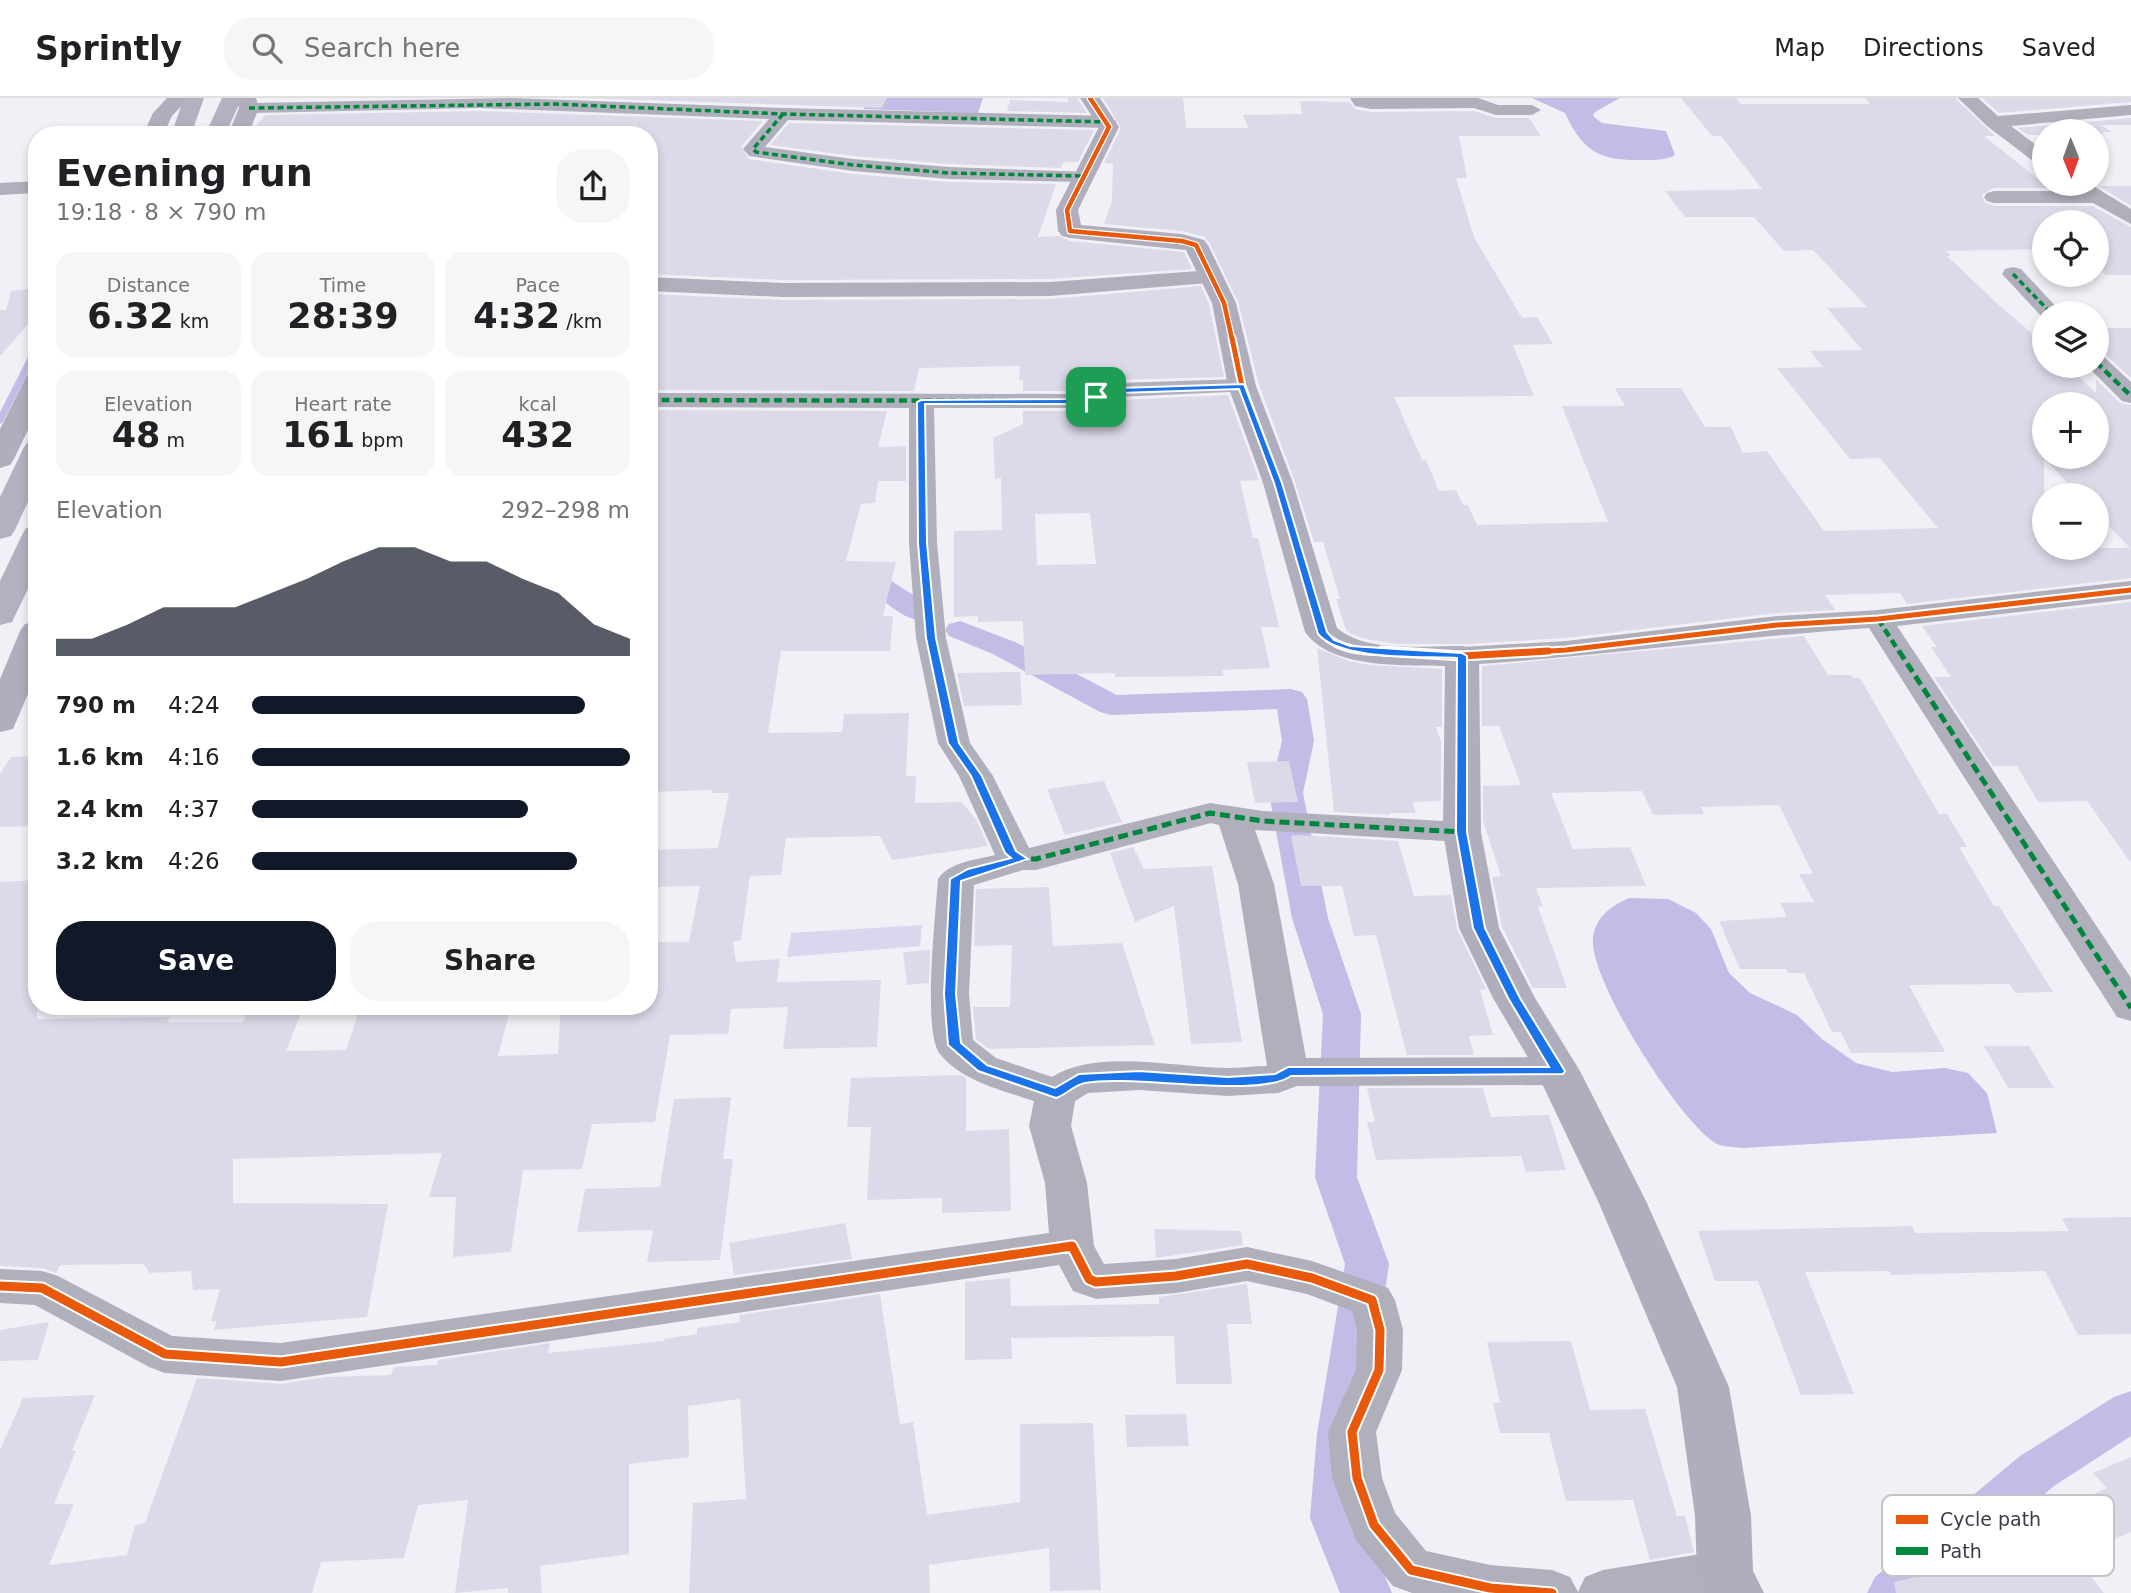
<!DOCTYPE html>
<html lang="en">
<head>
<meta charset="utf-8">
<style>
  body { margin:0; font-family:"DejaVu Sans",sans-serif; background:#f6f6f6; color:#202124; height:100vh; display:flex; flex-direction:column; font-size:26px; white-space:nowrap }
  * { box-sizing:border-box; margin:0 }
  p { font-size:23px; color:#757577 }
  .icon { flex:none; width:38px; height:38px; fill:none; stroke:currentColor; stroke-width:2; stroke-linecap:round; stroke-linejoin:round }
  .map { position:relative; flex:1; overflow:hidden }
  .side { position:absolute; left:28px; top:28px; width:630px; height:889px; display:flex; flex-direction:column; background:#fff; border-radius:28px; box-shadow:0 4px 10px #0003 }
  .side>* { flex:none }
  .needle { width:46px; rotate:179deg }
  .tools { position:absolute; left:2032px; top:21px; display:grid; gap:14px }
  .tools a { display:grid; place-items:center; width:77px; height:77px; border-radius:50%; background:#fff; box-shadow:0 4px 10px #0003; font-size:35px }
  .pin { position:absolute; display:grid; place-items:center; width:60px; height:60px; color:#fff; margin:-30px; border-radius:14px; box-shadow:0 4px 10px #0006 }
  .round { display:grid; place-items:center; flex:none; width:74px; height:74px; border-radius:28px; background:#f6f6f6 }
  .summary { display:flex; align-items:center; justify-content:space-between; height:119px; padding:0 28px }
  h1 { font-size:38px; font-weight:700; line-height:52px }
  .stats { display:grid; grid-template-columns:repeat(3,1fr); gap:10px; height:119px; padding:7px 28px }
  .stats div { display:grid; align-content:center; border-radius:18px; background:#f6f6f6; text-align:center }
  .stats b { font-size:35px; font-weight:700 }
  .stats small { font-size:19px; font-weight:400 }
  .stats p { font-size:19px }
  .chart { height:196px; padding:14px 28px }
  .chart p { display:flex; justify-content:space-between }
  .chart svg { width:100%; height:126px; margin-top:7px; fill:#111827; opacity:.7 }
  .cta { display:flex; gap:14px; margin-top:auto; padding:14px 28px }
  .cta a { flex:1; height:80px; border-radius:28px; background:#111827; color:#fff; font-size:28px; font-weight:700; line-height:80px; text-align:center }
  .cta a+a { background:#f6f6f6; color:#202124 }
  ul { padding:0 28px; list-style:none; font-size:23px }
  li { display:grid; grid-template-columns:112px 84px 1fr; align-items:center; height:52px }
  li i { height:18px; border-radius:9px; background:#111827 }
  header { display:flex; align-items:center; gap:42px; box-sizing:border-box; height:98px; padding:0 35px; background:#fff; border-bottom:2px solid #e0e0e0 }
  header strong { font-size:33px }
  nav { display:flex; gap:38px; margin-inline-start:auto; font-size:24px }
  .search { width:490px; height:63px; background:#f6f6f6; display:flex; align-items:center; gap:18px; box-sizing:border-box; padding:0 24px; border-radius:28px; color:#757577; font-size:26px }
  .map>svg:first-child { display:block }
</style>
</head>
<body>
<header>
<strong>Sprintly</strong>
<div class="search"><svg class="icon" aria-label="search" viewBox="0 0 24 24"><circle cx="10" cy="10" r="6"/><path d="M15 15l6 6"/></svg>Search here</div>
<nav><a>Map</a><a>Directions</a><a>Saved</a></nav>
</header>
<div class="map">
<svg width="2131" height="1495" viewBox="0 0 2131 1495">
  <rect width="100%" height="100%" fill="#f1f0f7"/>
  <path fill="#d9d6ee" d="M922,827l-2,21 -133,11 4,-24z"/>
  <g fill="#c2bce7">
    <path d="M873,0h110l-5,15 -114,-4v-4z"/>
    <path d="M1532,0h88l-25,14 -2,4 9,7 64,8 9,24c-9,5 -21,5 -32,5 -43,1 -60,-8 -78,-47z"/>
    <path d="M1629,800l39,1 28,14 15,16 18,44 21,20 47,22 25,24 34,24 36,9 53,-4 23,5 19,20 10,40 -254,15c-8,-1 -19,-1 -26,-4 -36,-20 -127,-163 -124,-204 1,-22 18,-34 36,-42z"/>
  </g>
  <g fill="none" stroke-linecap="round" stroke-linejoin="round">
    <path stroke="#c2bce7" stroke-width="7" d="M0,322l37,-73"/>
    <g fill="#c2bce7" fill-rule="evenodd">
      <path d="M846,474l36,3 50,32 4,6 -4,6c-26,7 -42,-17 -64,-28 -8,-4 -22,-1 -32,-4l-4,-6 4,-6z"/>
      <path d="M960,523l55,21 102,53 174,-6 11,3 5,7 7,42 -11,52 25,125 33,96 -4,163 32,87 -24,170 -5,84 32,75h-52l-30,-75 7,-84 28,-170 -30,-87 8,-163 -31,-96 -23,-125 13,-52 -5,-32 -166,6 -11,-3 -107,-58 -44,-18 -4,-6 4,-6z"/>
      <path d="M2131,1293v45l-77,50 -124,107h-63l8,-16 145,-121 94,-59z"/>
    </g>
  </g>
  <g fill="#dcdae9" fill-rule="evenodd">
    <path d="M583,0h304l-5,10z"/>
    <path d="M1067,0h10l10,15 -80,-2 3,-11 59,2z"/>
    <path d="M1103,0h80l3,30h62l-5,-13 59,-1 -2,-13 49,1 6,7 16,3 103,-1 22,7h33l12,18h-82l8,42h-11l18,59 48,81 15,-1 16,27 -40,1 21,51 -140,1 28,63h4l13,31 17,-1 7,15h5l9,20 131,-3 -46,-116h63l-10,-18h66l24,39h26l12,26 24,-2 57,80 114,-3 -58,-70 -30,1 -73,-91 46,-1 -13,-16 52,-1 -35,-42 40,-1 -54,-57 -29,1 -30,-34h-69l-20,-26 97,-2 -41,-53h-9l-31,-38h55l5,6h129l-5,-6h90l40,38h-11l64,51 19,1h-74l-11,7 3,8 9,3h98l39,21v48h-25l-10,-8v-45l-52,-2v29l-98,2 5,4 -4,1 53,50 44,38v22h23l29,27v-14l24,24 11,2v173l-224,26 -7,-11 -75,2 10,15 -58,3 -211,25 -100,6h-69l-32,-5 -14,-5 -5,-4 -10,-31h4l-17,-57h-9l-19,-60 -36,-97 -21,-83 -28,-58 -5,-7 -23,-6 -78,-7 8,-23 1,-38h-9l17,-35zM2044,306h52v53h-52zM2044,361l35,36h17v18l34,35h-86z"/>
    <path d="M1982,0h149v4l-132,11z"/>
    <path d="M479,13l284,10 -22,26 8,12 104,15 96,8 107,2 -18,53 21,-1 11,5 114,11 8,17 -142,10 -267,1 -134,-6v-139l-64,-3 -2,3h-319l3,-4h-15l13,-16z"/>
    <path d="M2131,20v7h-30l11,7h-10l2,2h-8v-3h-52v4h-16l-10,-7z"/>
    <path d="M789,25l305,7 -16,32h-15l-2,6 -112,-4 -96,-8 -83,-11z"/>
    <path d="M2099,88h32v20z"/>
    <path d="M1201,188l8,18 15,73 -106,3 -48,11h-47v-11h-4l1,-14 -101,2 -5,23 -265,-1v-96l134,6 267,-1z"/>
    <path d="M37,190v26l-37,42v-46h6l5,-19z"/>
    <path d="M2096,230h35v50l-25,-23 -10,-3z"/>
    <path d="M1228,297l31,85 -19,1 13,57h5l21,89h-18l9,41 -48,2 2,6 -109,1v-4l-90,2 -2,-54 -45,1v-6l-24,1v-86l48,-1 -1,-52 -6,1 -2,-41 30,-14v-13h47l48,-11zM1090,415l6,51 -59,1 -2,-51z"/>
    <path d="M649,312l238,1 -9,36 28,-1v35h-28l-3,22 -14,1 -15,57 50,1 -13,54h10l-3,35h-109l-13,82 74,-1 2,-18 65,-1 -3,63h10l-1,27 47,-1 15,19 11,25 -96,14 -12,-24 -94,2 -5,37 -31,1 -9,64 -8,2 3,20 44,-3 -3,23 104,-2 -4,67 -94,2 5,-42 -57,2 -3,25 -58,1 -15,87 -63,2 -10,45 -59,1 -12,82 -58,5 3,-60h-27l13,-44 -209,6v44l155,1 -21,113 -153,13 3,-9h-6l9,-32 -27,1 -2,-19 -41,2 -7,-9 -83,1 -4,8 -14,-5 -42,-2v-384l37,-2v139l133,-2 -3,5h76l6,-13 54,-1 -17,43 60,-1 15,-44h150l-13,50 60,-2 3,-48h88v-64h40l11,-56 -51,1v-37l69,-2 11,-55h-17v-3l-63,2z"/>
    <path d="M2131,504v261l-44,-62 -49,1 -21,-36h-24l-59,-89h17l-20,-30h6l-15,-21z"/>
    <path d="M1804,538l24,39h23l2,3h7l79,136h8l20,33h-8l35,59h5l54,86 -38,1 -5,-9 -101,1 36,67 -94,1 -10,-21h-9l-28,-59h-16l-2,-4h-46l-21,-48 68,-4 -7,-14 34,-1 -15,-28h14l-34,-69 -78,2 3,7 -51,1 -11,-24 -91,2 22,56 57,-2 16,39 -110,2 7,18 -5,1 29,81h-34l-31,-61 -10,-50 9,-1 -18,-55v-35l38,-1 -22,-59h-17v-60z"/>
    <path d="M1317,550l32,13 20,4 73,4v58h-6l5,15v59l-28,1 3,11h-26l1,2 -57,-3z"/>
    <path d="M1020,574l2,33 -58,1 -7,-33z"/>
    <path d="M37,658v70l-37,1v-53l11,-17z"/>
    <path d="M1289,663l9,41 -43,1 -8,-41z"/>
    <path d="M1104,683l18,41 -57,13 -18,-46z"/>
    <path d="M1298,737l100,6 16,55 37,-1 6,34 29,60 -6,1 13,45 -24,1 5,19h-67l-31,-120 -22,1 -12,-50h-41l-10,-50z"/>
    <path d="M1133,749l11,22 68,-3 30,176 -51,2 -17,-138 -39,16 -25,-69z"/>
    <path d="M1049,789l4,59 69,-3 33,102 -166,4 -13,-10 -3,-32h37l2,-62 -38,1 2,-57z"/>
    <path d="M930,852l-1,33 -22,2 -4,-33z"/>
    <path d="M1984,948h45l25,42h-46z"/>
    <path d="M961,977l5,3v53l43,-2 2,82 -69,2v-15l-75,2 4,-73h-24l4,-49z"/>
    <path d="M1367,990h116l8,29 58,-2 17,55 -40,2 -5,-16 -145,4 -9,-38h8z"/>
    <path d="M731,999l-8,62h10l-13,101 -73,2 6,-32 -76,2 8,-43 75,-2 14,-88z"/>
    <path d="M2131,1119v117l-53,1 -33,-64 -154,4 -2,-4 -84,1 49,122 -53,1 -43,-114h-43l-17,-50 214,-5 3,7 154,-2 -7,-13z"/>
    <path d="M845,1125l7,36 -118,16 -5,-32z"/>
    <path d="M1154,1131l87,2 2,14 -87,13z"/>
    <path d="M1010,1180l1,28 148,-2v-7l88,-13 5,40h-25l5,60h-56l-2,-48 -163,2 1,21 -47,1v-78z"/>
    <path d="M880,1196l20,130 13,-2 14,93 93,-13v-78l73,-1 8,167 -51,1 -1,-43 -120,17 1,28h-241l4,-90 53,-4 -6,-100 -52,7 1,51 -60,7v90l-89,12 2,27h-34v-5l-53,5 13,-93 -50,5 -14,53 -83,4 -9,31h-312v-143l23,-52 72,-3 -23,56h4l-22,53h20l-25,61 78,-10 8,-30 10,-2 52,-145 84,6 46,-7 64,-2 3,-8 43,-2 1,-5 112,-17 -2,10 116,-12v-2l33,-5v-6l43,-6 -1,-7z"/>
    <path d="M49,1224l-11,38 -38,1v-31z"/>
    <path d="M1571,1243l19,69 55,-1 32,107h8l9,36 -44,8 -17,-60 -67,1 -17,-68h-49l-7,-30h7l-13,-61z"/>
    <path d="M1186,1316l3,32 -62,1 -2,-32z"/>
    <path d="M2131,1359v75l-55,25 28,36h-208l-2,-11 117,-27 -16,-17 112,-50 -14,-15z"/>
  </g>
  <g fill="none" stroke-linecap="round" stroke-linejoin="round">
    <g fill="#b0afbc" fill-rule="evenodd">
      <path d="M512,0l271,10 325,8 9,6 -9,6 -320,-8 -23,27 88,12 96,8 140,5 3,4 -3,4 -7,2 -133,-3 -96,-8 -104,-15 -6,-7 26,-30 -290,-11 -230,5 -9,-5 9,-5z"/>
      <path d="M1350,0h128l20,7h34l9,5 -9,5h-36l-22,-7 -103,1 -16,-3z"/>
      <path d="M1958,0h20l20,18 133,-11v10l-120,11 33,25v15l-7,-2 -50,-38z"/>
      <path d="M37,83v12l-37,2v-12z"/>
      <path d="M2066,86h24l41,25v15l-38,-21h-99l-7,-2 -3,-4 3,-4 7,-2h79z"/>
      <path d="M2013,169l8,2 41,44h-18l-1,5 -41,-44 3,-5z"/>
      <path d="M1212,172l8,2 3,5 -3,5 -170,14 -267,1 -134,-6v-14l134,6 267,-1z"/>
      <path d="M2096,257l8,2 27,25v21l-9,-2 -34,-34 8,-1z"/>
      <path d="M1242,281l9,2 3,5 -3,5 -133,6 -48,11h-136l3,135 9,95 24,105 23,33 36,72 181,-45 53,8 199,11 12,3 5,7 -5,7 -12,3 -207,-12 19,54 32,174 252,-1 14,4 6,10 -6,10 -14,4 -261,1 -19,7 -50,3 -89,-6 -51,3 -13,8 -4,25 16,57 7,63 10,18 72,-5 71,-12 65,14 76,27 7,12 8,30 -1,40 -26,62 6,46 13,35 31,38 64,14 62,5 18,7 8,15 7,-15 18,-7 122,-20 18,7 8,16 -8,16 -10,4h-321l-19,-7 -37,-46 -24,-62 -4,-46 28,-62 1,-40 -5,-19 -45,-17 -60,-13 -71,12 -80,6 -23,-8 -14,-26 -778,116 -116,-8 -16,-6 -114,-62 -35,-2v-34l42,2 16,5 114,60 109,7 768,-110 -4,-50 -16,-57 5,-25c-32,-11 -71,-19 -94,-47 -18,-21 -4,-143 -2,-175 11,-17 38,-19 57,-24l-36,-79 -21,-33 -22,-105 -7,-95v-135l-260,-1v-14l421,1 48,-11zM1211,725l8,2 19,59 29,182c-13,0 -26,2 -38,2 -53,0 -131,-20 -177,9l-56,-19 -23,-18 -4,-46 5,-109 49,-15h13z"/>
      <path d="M2131,483v18l-234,27 234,352v43l-14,-4 -248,-389c-136,9 -271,29 -407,37l-11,-2 -4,-7 4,-7 11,-2 104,-6 211,-25 101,-6z"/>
    </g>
    <g fill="#b0adbc" fill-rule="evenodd">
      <path d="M167,0h22l-17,18 -9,19h-20l10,-22z"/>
      <path d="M236,0h20l3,10 -11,27h-20l11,-27z"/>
      <path d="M1080,0h20l19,29 -41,83 3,15 101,9 22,6 4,5 28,58 20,83 37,97 44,145c32,26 86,17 125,18l12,3 5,7 2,176 18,96 36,70 45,73 66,130 83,186 22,129 2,55 11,22h-58l-9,-20 -2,-57 -18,-129 -79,-186 -62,-130 -43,-73 -34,-70 -16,-96 2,-166c-41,-1 -114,3 -140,-34l-42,-149 -35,-97 -16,-83 -26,-53 -116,-12 -8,-2 -4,-5 -2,-21 43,-83z"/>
      <path d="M37,275v38l-23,48 -4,6 -10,3v-39l27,-54z"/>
      <path d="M37,523v52l-24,56 -13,3v-53l20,-48 5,-7z"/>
    </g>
    <g fill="#b3b0c0" fill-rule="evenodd">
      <path d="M184,0h20l-13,37h-20z"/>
      <path d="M222,0h20l-17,37h-20z"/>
      <path d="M37,342v42l-22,48 -4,6 -11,3v-42l23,-48 4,-6z"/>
      <path d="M37,428v44l-25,52 -12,3v-44l22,-46 4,-7z"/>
    </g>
    <g stroke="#00873e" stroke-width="3.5" stroke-dasharray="6 3.5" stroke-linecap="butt">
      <path d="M249,10l306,-4 228,10 325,8"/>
      <path d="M783,16l-30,35 3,3 97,13 96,8 133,3"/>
      <path d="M2013,176l38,39"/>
    </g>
    <g stroke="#00873e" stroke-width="4.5" stroke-dasharray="8 4.5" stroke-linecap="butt">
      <path d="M2096,264l35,34"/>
      <path d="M649,302l421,1 48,-11 124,-4"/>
      <path d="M921,304l2,141 11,110"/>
      <path d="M1878,521l22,34"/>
    </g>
    <g stroke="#00873e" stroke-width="5" stroke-dasharray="10 5" stroke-linecap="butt">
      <path d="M934,553l20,92 22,33 35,77 11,6h14l174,-46 53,8 199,11"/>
      <path d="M1899,553l232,357"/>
    </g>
    <g stroke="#fff" stroke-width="7">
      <path id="cycleway-far3" d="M1090,0l19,29 -42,83 3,21 112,10 14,4 28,58 8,36"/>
    </g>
    <g stroke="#fff" stroke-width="9">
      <g id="cycleway-far2">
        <path d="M1232,240l10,48 36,97 44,149c19,24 59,19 88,21"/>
        <path d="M1518,555l48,-3 211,-25 101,-6 253,-29"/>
      </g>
    </g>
    <g stroke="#fff" stroke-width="11">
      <path id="cycleway-far1" d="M1382,553l80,5 86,-5"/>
    </g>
    <g stroke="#fff" stroke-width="13">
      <path id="cycleway" d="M0,1188l42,2 123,66 116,8 791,-116 17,33 7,3 80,-6 71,-12 65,14 60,22 8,30 -1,40 -27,62 5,46 17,47 37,45 79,18 62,5"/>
    </g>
    <use href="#cycleway-far3" stroke="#e8590c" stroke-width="4.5"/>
    <use href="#cycleway-far2" stroke="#e8590c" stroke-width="5"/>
    <use href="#cycleway-far1" stroke="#e8590c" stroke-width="7"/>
    <use href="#cycleway" stroke="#e8590c" stroke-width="9"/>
  </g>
  <path fill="#1a73e8" stroke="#fff" stroke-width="2" fill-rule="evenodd" d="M1244,286l38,99 45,149 7,8 16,6 112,7 5,3v176l18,96 35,70 45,73 -2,3 -272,2c-32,23 -158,-2 -206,7 -11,2 -19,12 -29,15l-78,-27 -30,-26 -4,-51 6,-115 18,-10 43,-11 -6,-5 -34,-77 -23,-33 -22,-105 -8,-95 -1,-141 4,-2 149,-1 48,-11zM1239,291l35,94 44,151c23,27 104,22 139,24l-1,174 17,96 35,70 41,69h-261l-13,7 -47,3 -89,-6 -60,3 -24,14 -68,-23 -26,-22 -5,-49 5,-113 67,-22 -12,-8 -34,-75 -23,-33 -23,-105 -9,-95 -2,-139h145l49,-11z"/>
  <rect x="1882" y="1397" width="232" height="81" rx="10" fill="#fff" stroke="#c4c4c8" stroke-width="2"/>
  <rect x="1896" y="1417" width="32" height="9" fill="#e8590c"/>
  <rect x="1896" y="1449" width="32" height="8" fill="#00873e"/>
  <g font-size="19" fill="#3b3946">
    <text x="1940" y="1428">Cycle path</text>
    <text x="1940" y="1460">Path</text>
  </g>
</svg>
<div class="tools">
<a><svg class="needle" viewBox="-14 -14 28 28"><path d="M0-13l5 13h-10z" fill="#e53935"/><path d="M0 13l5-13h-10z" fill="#757577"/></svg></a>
<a><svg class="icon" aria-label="locate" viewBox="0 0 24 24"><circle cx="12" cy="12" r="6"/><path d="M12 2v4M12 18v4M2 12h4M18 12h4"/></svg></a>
<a><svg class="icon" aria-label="layers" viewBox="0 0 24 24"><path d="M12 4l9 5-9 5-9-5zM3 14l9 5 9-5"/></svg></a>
<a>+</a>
<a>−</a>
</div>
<div class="pin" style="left:1096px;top:299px;background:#1e9e55"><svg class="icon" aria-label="arrive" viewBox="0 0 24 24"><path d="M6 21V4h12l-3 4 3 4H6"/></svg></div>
<section class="side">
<div class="summary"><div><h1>Evening run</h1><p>19:18 · 8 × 790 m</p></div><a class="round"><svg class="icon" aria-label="share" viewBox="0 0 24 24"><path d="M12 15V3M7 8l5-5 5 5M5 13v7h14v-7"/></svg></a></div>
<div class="stats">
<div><p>Distance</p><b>6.32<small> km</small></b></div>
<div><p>Time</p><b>28:39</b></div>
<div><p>Pace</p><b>4:32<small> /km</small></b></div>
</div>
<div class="stats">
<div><p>Elevation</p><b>48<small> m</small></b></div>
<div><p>Heart rate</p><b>161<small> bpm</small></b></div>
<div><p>kcal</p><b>432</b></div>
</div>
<div class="chart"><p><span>Elevation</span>292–298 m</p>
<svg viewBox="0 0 160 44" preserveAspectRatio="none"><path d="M0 44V38L10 38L20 33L30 27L40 27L50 27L60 22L70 17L80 11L90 6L100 6L110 11L120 11L130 17L140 22L150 33L160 38V44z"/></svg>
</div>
<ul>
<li><b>790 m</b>4:24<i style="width:88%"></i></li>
<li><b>1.6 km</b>4:16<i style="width:100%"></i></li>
<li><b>2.4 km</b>4:37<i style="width:73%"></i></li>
<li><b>3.2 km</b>4:26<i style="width:86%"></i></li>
</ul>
<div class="cta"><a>Save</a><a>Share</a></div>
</section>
</div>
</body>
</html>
